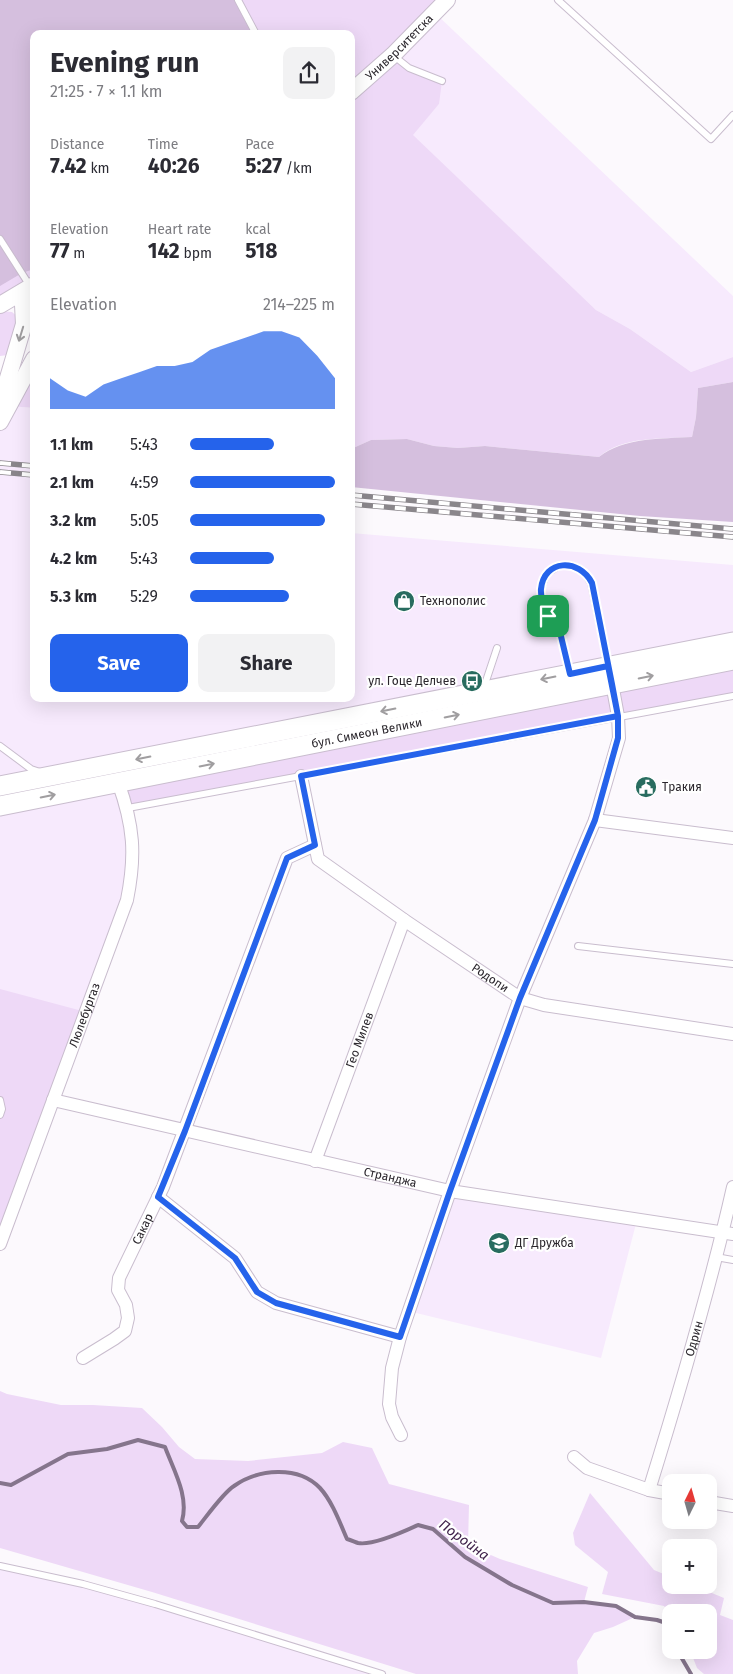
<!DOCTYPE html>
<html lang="en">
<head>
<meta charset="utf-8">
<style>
  body { margin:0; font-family:"Fira Sans",sans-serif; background:#f2f2f3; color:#2b2b33; height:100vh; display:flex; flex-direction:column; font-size:19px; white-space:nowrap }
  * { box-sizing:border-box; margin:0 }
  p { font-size:16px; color:#7c7c81 }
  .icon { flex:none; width:28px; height:28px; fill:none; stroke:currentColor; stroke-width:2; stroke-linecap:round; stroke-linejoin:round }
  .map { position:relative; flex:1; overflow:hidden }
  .sheet { position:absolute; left:30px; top:30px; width:325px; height:672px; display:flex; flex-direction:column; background:#fff; border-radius:10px; box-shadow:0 5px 20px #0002 }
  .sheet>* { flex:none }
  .needle { width:32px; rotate:5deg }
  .fabs { position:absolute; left:662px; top:1474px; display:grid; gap:10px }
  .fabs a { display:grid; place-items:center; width:55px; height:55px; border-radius:10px; background:#fff; box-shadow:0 5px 20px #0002; font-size:25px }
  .pin { position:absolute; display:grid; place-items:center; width:42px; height:42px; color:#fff; margin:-21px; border-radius:10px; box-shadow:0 2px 8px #0006 }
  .round { display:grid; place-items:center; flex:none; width:52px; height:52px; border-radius:10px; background:#f2f2f3 }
  .head { display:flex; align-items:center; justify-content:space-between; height:85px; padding:0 20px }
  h1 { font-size:28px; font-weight:700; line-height:38px }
  .stats { display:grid; grid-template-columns:repeat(3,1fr); gap:8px; height:85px; padding:5px 20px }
  .stats div { display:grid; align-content:center }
  .stats b { font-size:21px; font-weight:700 }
  .stats small { font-size:14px; font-weight:400 }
  .stats p { font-size:14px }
  .chart { height:140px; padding:10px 20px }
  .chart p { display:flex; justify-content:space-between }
  .chart svg { width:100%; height:90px; margin-top:5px; fill:#2563eb; opacity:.7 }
  .cta { display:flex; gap:10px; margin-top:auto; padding:10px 20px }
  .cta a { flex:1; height:58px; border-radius:10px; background:#2563eb; color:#fff; font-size:20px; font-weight:700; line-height:58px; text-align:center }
  .cta a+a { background:#f2f2f3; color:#2b2b33 }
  ul { padding:0 20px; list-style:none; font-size:16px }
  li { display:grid; grid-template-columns:80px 60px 1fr; align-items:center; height:38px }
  li i { height:12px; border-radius:6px; background:#2563eb }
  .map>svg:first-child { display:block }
</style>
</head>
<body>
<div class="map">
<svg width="733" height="1674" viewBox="0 0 733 1674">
  <rect width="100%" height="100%" fill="#fcf9fd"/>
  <g fill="#f7eafd">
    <path d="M435,13l298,283v61l-42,15 -61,-43 -34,-19 -184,-175 27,-31 -30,-36 -16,-13z"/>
    <path d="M9,406l25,2v291h317v-166l382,32v77l-733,144v-364z"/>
    <path d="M118,782l15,90 -133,372v-438z"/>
    <path d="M450,1191l187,29 -36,138 -193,-47z"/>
    <path d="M0,1566l83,18 299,90h-382z"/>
  </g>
  <g fill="#eed9f7">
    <path d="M0,0h447l-54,55 16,13 33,13 -3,23 -26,31 183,175 34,19 61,43 42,-15v25l-35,6 -2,29 -4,20c-31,2 -69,-1 -93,20l-114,-11 -27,2 -24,-2 -27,-7 -36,1 -20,9v-415h-317v251l-34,20z"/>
    <path d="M0,311l12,1 8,7 -12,36 -8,1z"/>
    <path d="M34,359v49l-25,-2z"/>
    <path d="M733,660v36l-605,112 -10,-26z"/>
    <path d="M0,989l86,23 -86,232z"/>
    <path d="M0,1391l7,3 54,11h32l49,3 20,19 17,20 16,12 53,2 74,-8 21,-11 29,6 17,36 80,21 -1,40 32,14 88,28 -4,15 32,4 19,11 -22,10 -19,6 -17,28 1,13h-162l-264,-82 -152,-44z"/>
    <path d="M590,1493l64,77 17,7v8h21l32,13 -4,17 13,5v54h-29l-7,-6 -7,-18h19v-38h-38v3l-7,-9 -62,-12 6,-22 -33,-27 -2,-12z"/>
  </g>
  <g fill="#d5bfde">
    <path d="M0,0h238l18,34h-222v235l-12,4 -22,13z"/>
    <path d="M733,382v140l-93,-6 -289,-29v-38l20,-9 36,-1 27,7 24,2 27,-2 114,11c25,-20 62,-18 93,-20l4,-20 2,-29z"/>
  </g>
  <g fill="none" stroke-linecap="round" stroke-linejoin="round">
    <g stroke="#85758c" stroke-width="4">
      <path d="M0,1483l11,2 57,-31 39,-5 31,-9 27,7c9,24 24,49 17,74l5,6h11c9,-11 25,-34 36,-41 24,-17 64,-21 86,2 12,13 20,35 27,51 4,1 8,3 11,4 15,3 47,-12 60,-18l15,4 32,28 47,28 41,18 31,-1 32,4 19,11 22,3 12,4 2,9"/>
      <path d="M677,1650l14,24"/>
    </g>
    <g stroke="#c9bdce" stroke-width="8">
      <g id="service">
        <path d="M238,0l18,34"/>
        <path d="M558,0l153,139 22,-24"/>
        <path d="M394,56l15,12 33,13"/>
        <path d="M0,239l30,47"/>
        <path d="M570,672l-11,-44 -11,-12 -7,-21v-7l6,-15 12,-7 9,-1 8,2 7,4 8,12 17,82"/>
        <path d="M484,687l13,-39"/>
        <path d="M0,746l31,23 9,3"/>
        <path d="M128,808l605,-112"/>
        <path d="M578,946l155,18"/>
        <path d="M0,1100l2,9 -2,6"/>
        <path d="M716,1257l17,3"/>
        <path d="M0,1566l83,18 72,20 227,70"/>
      </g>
    </g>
    <g stroke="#c9bdce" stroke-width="14">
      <g id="minor">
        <path id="s1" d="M301,776l17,83 86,61 116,78 24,7 189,29"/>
        <path d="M595,820l138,18"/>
        <path id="s2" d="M53,1100l397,91 283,43"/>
        <path id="s3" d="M315,1161l89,-241"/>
        <path d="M158,1197l77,61 22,34 19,11 124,34"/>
        <path id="s4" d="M0,1244l127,-344c9,-45 7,-74 -9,-118"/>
        <path id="s5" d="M83,1358l31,-19 11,-8 3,-13 -2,-13 -8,-15 1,-12 44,-91 124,-329 28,-13"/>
        <path d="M401,1435l-9,-18 -3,-13 3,-36 8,-31 50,-146 70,-193 75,-178 24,-82 -1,-22 -7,-38"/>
        <path d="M574,1457l13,11 62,22 22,4"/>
        <path id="s6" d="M649,1490c31,-100 61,-201 84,-303"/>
        <path d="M709,1502l24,4"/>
      </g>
    </g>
    <g stroke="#c9bdce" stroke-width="18">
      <g id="tertiary">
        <path id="s7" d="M351,92l42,-37 54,-55"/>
        <path d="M0,305l32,-19"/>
        <path d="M0,405l24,-81 -1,-19 7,-18 4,3"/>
        <path d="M0,422l34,-63"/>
      </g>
    </g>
    <g stroke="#c9bdce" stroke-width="21">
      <g id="secondary">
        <path d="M0,786l733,-144"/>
        <path id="s8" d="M0,806l733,-146"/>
      </g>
    </g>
    <use href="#service" stroke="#fff" stroke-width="6"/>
    <use href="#minor" stroke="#fff" stroke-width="12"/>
    <use href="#tertiary" stroke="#fff" stroke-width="16"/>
    <use href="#secondary" stroke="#fff" stroke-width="19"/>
    <g stroke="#8a868b" stroke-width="5.5">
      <g id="rail">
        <path d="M0,463l34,3"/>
        <path d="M0,472l34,3"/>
        <path d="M351,495l382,34"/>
        <path d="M351,504l382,33"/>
      </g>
    </g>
    <use href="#rail" stroke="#fff" stroke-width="4" stroke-dasharray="11" stroke-linecap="butt"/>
  </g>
  <defs><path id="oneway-shaft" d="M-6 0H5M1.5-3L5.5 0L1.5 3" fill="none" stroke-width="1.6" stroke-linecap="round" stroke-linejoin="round" transform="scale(1.25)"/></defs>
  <g stroke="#a09ea0">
    <use href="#oneway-shaft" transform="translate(21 334) rotate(107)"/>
    <use href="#oneway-shaft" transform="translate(646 677) rotate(-11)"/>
    <use href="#oneway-shaft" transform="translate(548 678) rotate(169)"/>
    <use href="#oneway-shaft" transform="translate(388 710) rotate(169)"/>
    <use href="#oneway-shaft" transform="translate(452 716) rotate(-11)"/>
    <use href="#oneway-shaft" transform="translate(143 758) rotate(169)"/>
    <use href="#oneway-shaft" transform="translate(207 765) rotate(-11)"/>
    <use href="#oneway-shaft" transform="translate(48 796) rotate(-11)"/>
  </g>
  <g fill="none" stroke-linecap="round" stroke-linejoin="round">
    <g stroke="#fff" stroke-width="10">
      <path id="route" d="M548,616l11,12 11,46 38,-8 10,50 -317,60 14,69 -28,13 -102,273 -27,66 77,61 22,34 19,11 124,34 50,-146 70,-193 75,-178 23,-82v-22l-6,-32 -20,-101c-13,-25 -48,-24 -51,6 -1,9 4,19 7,27"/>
    </g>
    <use href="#route" stroke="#2563eb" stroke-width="6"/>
  </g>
  <defs>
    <g id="shop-disc" transform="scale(1.125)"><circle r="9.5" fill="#286c5f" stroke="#fff"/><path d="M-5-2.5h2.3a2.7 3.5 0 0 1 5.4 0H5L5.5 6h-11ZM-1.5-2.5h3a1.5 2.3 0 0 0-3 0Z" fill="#fff"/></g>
    <g id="bus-disc" transform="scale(1.125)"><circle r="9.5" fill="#286c5f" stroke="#fff"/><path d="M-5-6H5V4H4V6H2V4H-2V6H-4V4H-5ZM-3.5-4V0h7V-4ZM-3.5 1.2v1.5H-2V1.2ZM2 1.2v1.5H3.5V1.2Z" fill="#fff"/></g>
    <g id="civic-disc" transform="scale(1.125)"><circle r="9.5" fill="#286c5f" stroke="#fff"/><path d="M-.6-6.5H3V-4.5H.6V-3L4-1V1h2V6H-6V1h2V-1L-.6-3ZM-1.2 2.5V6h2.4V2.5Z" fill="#fff"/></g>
    <g id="school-disc" transform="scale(1.125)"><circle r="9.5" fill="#286c5f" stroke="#fff"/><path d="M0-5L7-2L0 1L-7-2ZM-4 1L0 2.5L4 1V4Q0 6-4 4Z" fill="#fff"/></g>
  </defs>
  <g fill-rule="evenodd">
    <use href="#shop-disc" x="404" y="601"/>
    <use href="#bus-disc" x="472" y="681"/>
    <use href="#civic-disc" x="646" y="787"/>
    <use href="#school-disc" x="499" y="1243"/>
  </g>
  <g text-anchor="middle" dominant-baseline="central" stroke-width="4.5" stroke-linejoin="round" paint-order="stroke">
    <g font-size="12" fill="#2b272d" stroke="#fff">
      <text stroke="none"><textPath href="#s7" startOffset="66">Университетска</textPath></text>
      <text stroke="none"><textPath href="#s8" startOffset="374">бул. Симеон Велики</textPath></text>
      <text stroke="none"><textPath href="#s1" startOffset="294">Родопи</textPath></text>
      <text stroke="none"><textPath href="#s4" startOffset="244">Люлебургаз</textPath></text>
      <text stroke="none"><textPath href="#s3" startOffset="129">Гео Милев</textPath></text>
      <text stroke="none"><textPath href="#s2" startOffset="346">Странджа</textPath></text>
      <text stroke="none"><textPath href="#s5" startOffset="160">Сакар</textPath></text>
      <text stroke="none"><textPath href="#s6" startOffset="158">Одрин</textPath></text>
    </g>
    <g font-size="12" fill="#2b272d" stroke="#fff" text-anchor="start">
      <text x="420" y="601">Технополис</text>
      <text x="456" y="681" text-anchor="end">ул. Гоце Делчев</text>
      <text x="662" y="787">Тракия</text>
      <text x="515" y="1243">ДГ Дружба</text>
    </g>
    <g font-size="14" font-style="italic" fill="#40234b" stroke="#fff">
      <text transform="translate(464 1540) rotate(36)">Поройна</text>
    </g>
  </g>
</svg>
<div class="fabs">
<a><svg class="needle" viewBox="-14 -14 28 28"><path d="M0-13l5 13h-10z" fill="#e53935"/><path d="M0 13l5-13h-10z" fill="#7c7c81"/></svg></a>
<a>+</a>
<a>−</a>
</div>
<div class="pin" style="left:548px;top:616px;background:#1e9e55"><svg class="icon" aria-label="arrive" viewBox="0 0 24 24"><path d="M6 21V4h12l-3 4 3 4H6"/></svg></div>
<section class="sheet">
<div class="head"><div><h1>Evening run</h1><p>21:25 · 7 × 1.1 km</p></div><a class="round"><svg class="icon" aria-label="share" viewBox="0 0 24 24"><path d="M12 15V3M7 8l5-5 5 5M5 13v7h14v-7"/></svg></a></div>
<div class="stats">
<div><p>Distance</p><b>7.42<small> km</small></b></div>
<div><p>Time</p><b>40:26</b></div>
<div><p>Pace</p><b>5:27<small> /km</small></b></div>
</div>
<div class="stats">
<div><p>Elevation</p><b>77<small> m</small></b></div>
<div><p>Heart rate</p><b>142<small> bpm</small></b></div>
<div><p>kcal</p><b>518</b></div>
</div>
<div class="chart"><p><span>Elevation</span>214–225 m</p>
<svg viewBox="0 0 160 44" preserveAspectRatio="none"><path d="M0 44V29L10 35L20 38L30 32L40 29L50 26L60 23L70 23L80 21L90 15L100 12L110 9L120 6L130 6L140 9L150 18L160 29V44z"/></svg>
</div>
<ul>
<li><b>1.1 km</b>5:43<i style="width:58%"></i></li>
<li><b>2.1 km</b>4:59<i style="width:100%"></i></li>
<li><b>3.2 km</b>5:05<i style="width:93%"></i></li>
<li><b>4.2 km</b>5:43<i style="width:58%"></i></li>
<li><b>5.3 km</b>5:29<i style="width:68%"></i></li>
</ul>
<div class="cta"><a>Save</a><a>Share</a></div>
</section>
</div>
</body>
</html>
